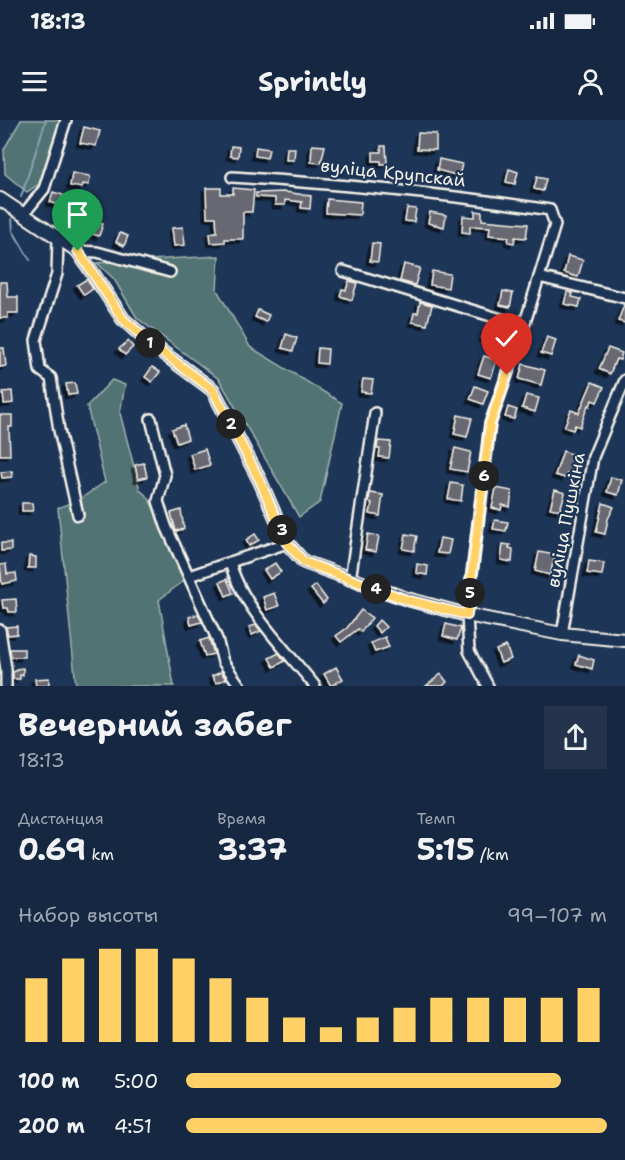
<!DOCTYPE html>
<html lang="ru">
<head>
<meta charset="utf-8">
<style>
  body { margin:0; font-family:"Shantell Sans",sans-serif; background:#23344c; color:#f1f3f6; height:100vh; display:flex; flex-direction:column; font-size:22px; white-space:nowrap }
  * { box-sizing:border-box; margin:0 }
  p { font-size:20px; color:#9ea6b1 }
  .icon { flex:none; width:33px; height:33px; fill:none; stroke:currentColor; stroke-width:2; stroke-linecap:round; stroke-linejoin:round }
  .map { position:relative; height:566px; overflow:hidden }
  .sheet { display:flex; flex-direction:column; background:#162841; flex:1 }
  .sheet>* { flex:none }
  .pin { position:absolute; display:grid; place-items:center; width:51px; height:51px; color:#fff; margin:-62px -26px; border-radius:50% 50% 50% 0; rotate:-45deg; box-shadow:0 0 6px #0007 }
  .pin .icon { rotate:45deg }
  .km { position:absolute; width:30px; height:30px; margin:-15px; border-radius:50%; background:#222; color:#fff; font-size:16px; line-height:30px; text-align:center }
  .round { display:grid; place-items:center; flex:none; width:63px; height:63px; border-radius:0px; background:#23344c }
  .headline { display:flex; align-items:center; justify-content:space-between; height:102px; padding:0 18px }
  h1 { font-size:33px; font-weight:700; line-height:45px }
  .figures { display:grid; grid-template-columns:repeat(3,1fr); gap:9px; height:102px; padding:6px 18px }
  .figures div { display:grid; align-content:center }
  .figures b { font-size:30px; font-weight:700 }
  .figures small { font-size:16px; font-weight:400 }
  .figures p { font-size:16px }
  .chart { height:168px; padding:12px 18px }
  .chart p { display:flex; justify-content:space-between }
  .chart svg { width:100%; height:108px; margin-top:6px; stroke:#ffd166; stroke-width:6 }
  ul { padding:0 18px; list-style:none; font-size:20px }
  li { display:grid; grid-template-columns:96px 72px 1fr; align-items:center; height:45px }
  li i { height:15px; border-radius:8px; background:#ffd166 }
  .status { display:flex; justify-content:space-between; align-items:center; height:42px; padding:0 30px; background:#162841; direction:ltr }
  .status svg { height:16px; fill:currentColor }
  header { display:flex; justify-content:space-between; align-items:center; height:78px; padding:0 18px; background:#162841; font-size:27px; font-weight:700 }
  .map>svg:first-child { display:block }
</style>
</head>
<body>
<div class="status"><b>18:13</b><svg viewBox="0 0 49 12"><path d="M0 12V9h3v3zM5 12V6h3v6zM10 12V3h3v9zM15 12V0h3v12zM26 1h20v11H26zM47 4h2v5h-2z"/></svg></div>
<header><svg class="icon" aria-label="menu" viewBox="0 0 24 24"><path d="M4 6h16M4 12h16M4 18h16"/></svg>Sprintly<svg class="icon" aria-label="person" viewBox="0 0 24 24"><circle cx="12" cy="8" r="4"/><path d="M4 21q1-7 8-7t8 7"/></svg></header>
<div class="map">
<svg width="625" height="566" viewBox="0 0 625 566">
  <defs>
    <filter id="shadow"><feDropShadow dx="-3.5" dy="3.5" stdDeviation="0" flood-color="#0009"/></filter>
  </defs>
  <rect width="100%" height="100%" fill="#1d3557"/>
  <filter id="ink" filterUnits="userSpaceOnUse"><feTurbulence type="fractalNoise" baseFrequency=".0167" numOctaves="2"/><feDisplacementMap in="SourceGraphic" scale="12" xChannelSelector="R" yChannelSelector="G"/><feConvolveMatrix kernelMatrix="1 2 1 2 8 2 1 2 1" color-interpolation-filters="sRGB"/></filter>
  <g filter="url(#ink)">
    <g fill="#517373" stroke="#a2b2ae" stroke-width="1.5">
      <path d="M21,0h39l-2,13 -19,51 -12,8 -22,-18 -1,-25z"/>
      <path d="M219,136l-2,34 33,57 92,56 -22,99 -21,15 -80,-138 -82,-61 -23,-39 -17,-16z"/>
      <path d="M112,260l13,5 -5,28 20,77 8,7 39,81 -28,22 15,86h-98l-18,-178 22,-9 25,-17 -18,-76z"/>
    </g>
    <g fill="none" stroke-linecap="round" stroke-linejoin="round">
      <g stroke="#8ea2b4" stroke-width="2">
        <path d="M21,77l25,-77"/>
        <path d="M12,98l1,13 17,29"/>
      </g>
    </g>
    <g fill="#686772" stroke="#f4f1e8" stroke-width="1.5" filter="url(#shadow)">
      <path d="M84,7l16,4 -4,15 -16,-3z"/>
      <path d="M418,13l18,1v16l-19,-1z"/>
      <path d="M312,25l13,1 -4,17 -10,-1z"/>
      <path d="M231,26l8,1 -1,10 -8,-1z"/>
      <path d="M381,26h5l1,18h-6v-3h-8v-9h8z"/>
      <path d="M256,27l13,2 -2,9 -12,-2z"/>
      <path d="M287,28h8l-1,12h-8z"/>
      <path d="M439,39l23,5 -3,12 -22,-6z"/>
      <path d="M509,49l9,3 -3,12 -9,-2z"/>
      <path d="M72,53l18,3 -1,9 -6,-1 -1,4 -12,-2z"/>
      <path d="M537,57l9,2 -3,12 -9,-2z"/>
      <path d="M206,68h15v6h12v-6l21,2 -2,22h-9v27h-18v3l-14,1 -1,-10 7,-1 -1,-15h-9z"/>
      <path d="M53,72l10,3 -4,10 -9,-3z"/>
      <path d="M285,72l26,4 -1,13 -9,-1 1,-6 -17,-2v5h-10v-7l-19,-1v-4z"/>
      <path d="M327,79l34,3 -1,13 -34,-2z"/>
      <path d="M407,88l9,1 -2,13 -9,-1z"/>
      <path d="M73,91l12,6 -8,15 -11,-6z"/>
      <path d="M475,91l7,1v8l46,4 -2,14 -11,-1 -1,6 -6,-1 1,-5 -20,-2 1,-8 -20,-1v7l-8,-1 1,-16 12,1z"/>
      <path d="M430,92l16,3 -2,12 -16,-4z"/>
      <path d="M92,101l11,3 -4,12 -10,-3z"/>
      <path d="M183,107l2,18 -11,1 -2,-18z"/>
      <path d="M120,113l8,3 -4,10 -8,-4z"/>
      <path d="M372,123l8,1 -2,18 -8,-1z"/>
      <path d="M568,136l15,4 -5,17 -14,-4z"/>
      <path d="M404,144l16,4 -5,17 -15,-4z"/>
      <path d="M432,151l18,3 -2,14 -18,-3z"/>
      <path d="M87,159l6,10 -9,6 -7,-10z"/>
      <path d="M349,161l8,2 -5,17 -12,-4 2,-7 4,1z"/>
      <path d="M0,162h7l1,15h10v16h-10v5h-8z"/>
      <path d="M503,171l10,2 -3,14 -10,-2z"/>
      <path d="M567,172l6,1 -1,4 9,2 -2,8 -15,-3z"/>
      <path d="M420,182l12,3 -5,20 -15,-3 2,-9h4z"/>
      <path d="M624,185h1v18l-7,-2z"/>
      <path d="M258,190l11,5 -3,7 -11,-5z"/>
      <path d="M491,207l11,4 -4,12 -16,-5 3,-8 4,1z"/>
      <path d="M286,214l11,4 -4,13 -11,-3z"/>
      <path d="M547,217l9,3 -5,16 -10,-3z"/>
      <path d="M128,221l5,6 -8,8 -6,-6z"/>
      <path d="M0,228h4l2,18 -6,1z"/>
      <path d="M318,228l10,1 -1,15 -10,-1z"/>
      <path d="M608,228l14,5 -2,7 -4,-1 -6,15 -11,-5z"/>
      <path d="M484,236l13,4 -6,18 -13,-4z"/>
      <path d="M523,244l22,6 -4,15 -22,-6z"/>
      <path d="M152,247l8,5 -8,10 -7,-5z"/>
      <path d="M363,259l10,1 -2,13 -10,-1z"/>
      <path d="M592,262l12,5 -7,15 -5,-2 -2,6 -2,-1 -8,22 -5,-2 -2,5 -9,-3 7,-17 8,3z"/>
      <path d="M75,263l2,11 -9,1 -2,-11z"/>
      <path d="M475,266l13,5 -5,13 -13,-5z"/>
      <path d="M12,271l1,12 -9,1 -1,-12z"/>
      <path d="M526,275l13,3 -4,14 -13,-4z"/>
      <path d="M508,287l9,3 -3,9 -9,-2z"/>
      <path d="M0,295h12v12h-3l1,28h-10z"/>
      <path d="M458,295l14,3 -5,19 -13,-3z"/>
      <path d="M184,305l4,14 -11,4 -5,-14z"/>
      <path d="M378,321l13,1 -2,16 -10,-1 1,-8h-3z"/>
      <path d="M455,328l16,4 -4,20 -17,-3z"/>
      <path d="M205,329l5,16 -15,5 -5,-16z"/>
      <path d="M563,331l14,5 -6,19 -4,-2 -2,5 -10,-3z"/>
      <path d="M144,343l3,14 -9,2 -3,-14z"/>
      <path d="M12,351v6l-10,1 -1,-6z"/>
      <path d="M611,357l11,3 -4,15 -11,-3z"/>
      <path d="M451,363l12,2 -2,16 -13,-2z"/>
      <path d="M496,368l16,3 -2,16 -8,-2 -1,5 -9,-2z"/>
      <path d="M555,370l10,3 -5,17 -10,-2z"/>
      <path d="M370,373l13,2 -3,21 -10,-2 2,-11 -3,-1z"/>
      <path d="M22,383h10l1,8h-11z"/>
      <path d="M603,383l11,4 -6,12 -3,15 -9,-2z"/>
      <path d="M181,390l3,19 -8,2 -5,-18z"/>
      <path d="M495,400l13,2 -2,9 -13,-2z"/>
      <path d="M255,414l4,6 -10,6 -3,-6z"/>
      <path d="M368,414l11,2 -3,16 -11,-2z"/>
      <path d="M406,414l11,2 -3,15 -11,-2z"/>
      <path d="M440,418l11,2 -3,14 -11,-1z"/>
      <path d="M1,423h10v7l-10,1z"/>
      <path d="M503,424l7,1 -1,3 4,1 -1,13 -11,-2z"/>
      <path d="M539,432l16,3 -5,20 -15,-4z"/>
      <path d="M29,436l7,1v11h-8z"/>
      <path d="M589,441l15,2 -2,12 -15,-2z"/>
      <path d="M275,443l6,9 -11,7 -6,-9z"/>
      <path d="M6,444l1,10 9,-1 1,8 -15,3 -2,-19z"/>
      <path d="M417,444l11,2 -1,9 -11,-2z"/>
      <path d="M227,459l6,14 -7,3 -6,-14z"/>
      <path d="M316,465l11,15 -4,4 -12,-15z"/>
      <path d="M274,473l5,13 -12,4 -4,-13z"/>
      <path d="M16,479l1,13h-8l-1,-4h-5l-1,-8z"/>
      <path d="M361,490l11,8 -11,14 -3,-3 -17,13 -5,-6 11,-8z"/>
      <path d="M198,494l4,8 -11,3 -2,-8z"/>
      <path d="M379,500l7,7 -6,6 -6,-7z"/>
      <path d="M446,504l15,4 -4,12 -14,-4z"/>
      <path d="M256,505l5,6 -9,4 -3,-8z"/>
      <path d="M17,506v8l-9,1 -2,-8z"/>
      <path d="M385,517l4,10 -14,5 -4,-9z"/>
      <path d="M209,518l5,16 -9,2 -5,-15z"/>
      <path d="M506,526l5,13 -10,4 -5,-13z"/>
      <path d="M10,529h14v8h-13z"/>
      <path d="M279,533l6,8 -11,6 -5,-9z"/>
      <path d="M579,535l15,5 -2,9 -16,-5z"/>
      <path d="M336,547l7,12 -12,7 -7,-12z"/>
      <path d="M23,548v7h-3v4h-7v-7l3,-1v-2z"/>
      <path d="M221,552l5,7 -10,4 -4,-7z"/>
      <path d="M441,554l6,8 -4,4h-17z"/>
      <path d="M49,558v8h-13l-1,-7z"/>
    </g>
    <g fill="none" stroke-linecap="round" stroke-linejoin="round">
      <g stroke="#f4f1e8" stroke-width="14">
        <g id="street">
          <path d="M232,57c106,7 212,16 318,33l5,15 -31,101 -34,98 -23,191 2,36 19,35"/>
          <path d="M23,95l21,-26 22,-69"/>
          <path d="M58,119l-1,35 -21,66 4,30 11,8 8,52 19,85"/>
          <path d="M78,131l19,1 73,20"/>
          <path d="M343,151l181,55"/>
          <path d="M539,157l86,21"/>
          <path d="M151,299l14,56 -7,26 8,25 51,113 6,23 17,24"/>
          <path d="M230,442c11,44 57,89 85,124"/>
          <path d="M189,456l98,-33"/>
          <path d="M350,460l25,-167"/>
          <path d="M0,510l6,39v17"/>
          <path d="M562,514l31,-177 32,-77"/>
        </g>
      </g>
      <g stroke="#f4f1e8" stroke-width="16">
        <path id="secondary" d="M0,79l78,52 45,68 28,25 62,46 47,91 27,62 17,19 103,37 60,16 95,19 63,6"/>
      </g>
      <use href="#street" stroke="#1d3557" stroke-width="9"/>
      <use href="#secondary" stroke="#1d3557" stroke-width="12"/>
    </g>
  </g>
  <g fill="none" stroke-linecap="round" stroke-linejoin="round" filter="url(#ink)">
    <g stroke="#fff" stroke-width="12">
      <path id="route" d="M78,131l45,68 28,25 62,46 47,91 27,62 17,19 103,38 60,15 23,-191 17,-49"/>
    </g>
    <use href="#route" stroke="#ffd166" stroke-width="8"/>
  </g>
  <g text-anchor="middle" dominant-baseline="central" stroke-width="4.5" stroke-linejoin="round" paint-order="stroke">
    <g font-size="18" fill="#f4f1e8" stroke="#1d3557">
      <text transform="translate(393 53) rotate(6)">вуліца Крупскай</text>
      <text transform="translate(566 400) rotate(-79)">вуліца Пушкіна</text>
    </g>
  </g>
</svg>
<div class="pin" style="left:78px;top:131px;background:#1e9e55"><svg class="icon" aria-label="arrive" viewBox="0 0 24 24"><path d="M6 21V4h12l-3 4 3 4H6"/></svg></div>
<div class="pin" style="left:507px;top:255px;background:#d93025"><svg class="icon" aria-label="check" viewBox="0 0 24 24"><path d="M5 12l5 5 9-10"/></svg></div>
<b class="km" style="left:150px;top:223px">1</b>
<b class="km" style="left:231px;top:304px">2</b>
<b class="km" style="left:282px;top:410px">3</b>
<b class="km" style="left:376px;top:469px">4</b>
<b class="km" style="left:470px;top:473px">5</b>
<b class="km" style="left:484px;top:356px">6</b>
</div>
<section class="sheet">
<div class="headline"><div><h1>Вечерний забег</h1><p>18:13</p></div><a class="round"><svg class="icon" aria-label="share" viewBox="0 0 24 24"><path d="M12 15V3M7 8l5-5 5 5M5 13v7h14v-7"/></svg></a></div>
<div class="figures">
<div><p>Дистанция</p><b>0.69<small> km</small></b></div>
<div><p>Время</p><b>3:37</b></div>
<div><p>Темп</p><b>5:15<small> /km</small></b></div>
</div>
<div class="chart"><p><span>Набор высоты</span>99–107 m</p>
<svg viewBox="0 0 160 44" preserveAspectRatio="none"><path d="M5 44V18M15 44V10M25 44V6M35 44V6M45 44V10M55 44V18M65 44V26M75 44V34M85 44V38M95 44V34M105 44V30M115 44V26M125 44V26M135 44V26M145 44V26M155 44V22"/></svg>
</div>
<ul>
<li><b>100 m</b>5:00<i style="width:89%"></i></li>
<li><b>200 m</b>4:51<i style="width:100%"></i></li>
</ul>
</section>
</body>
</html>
